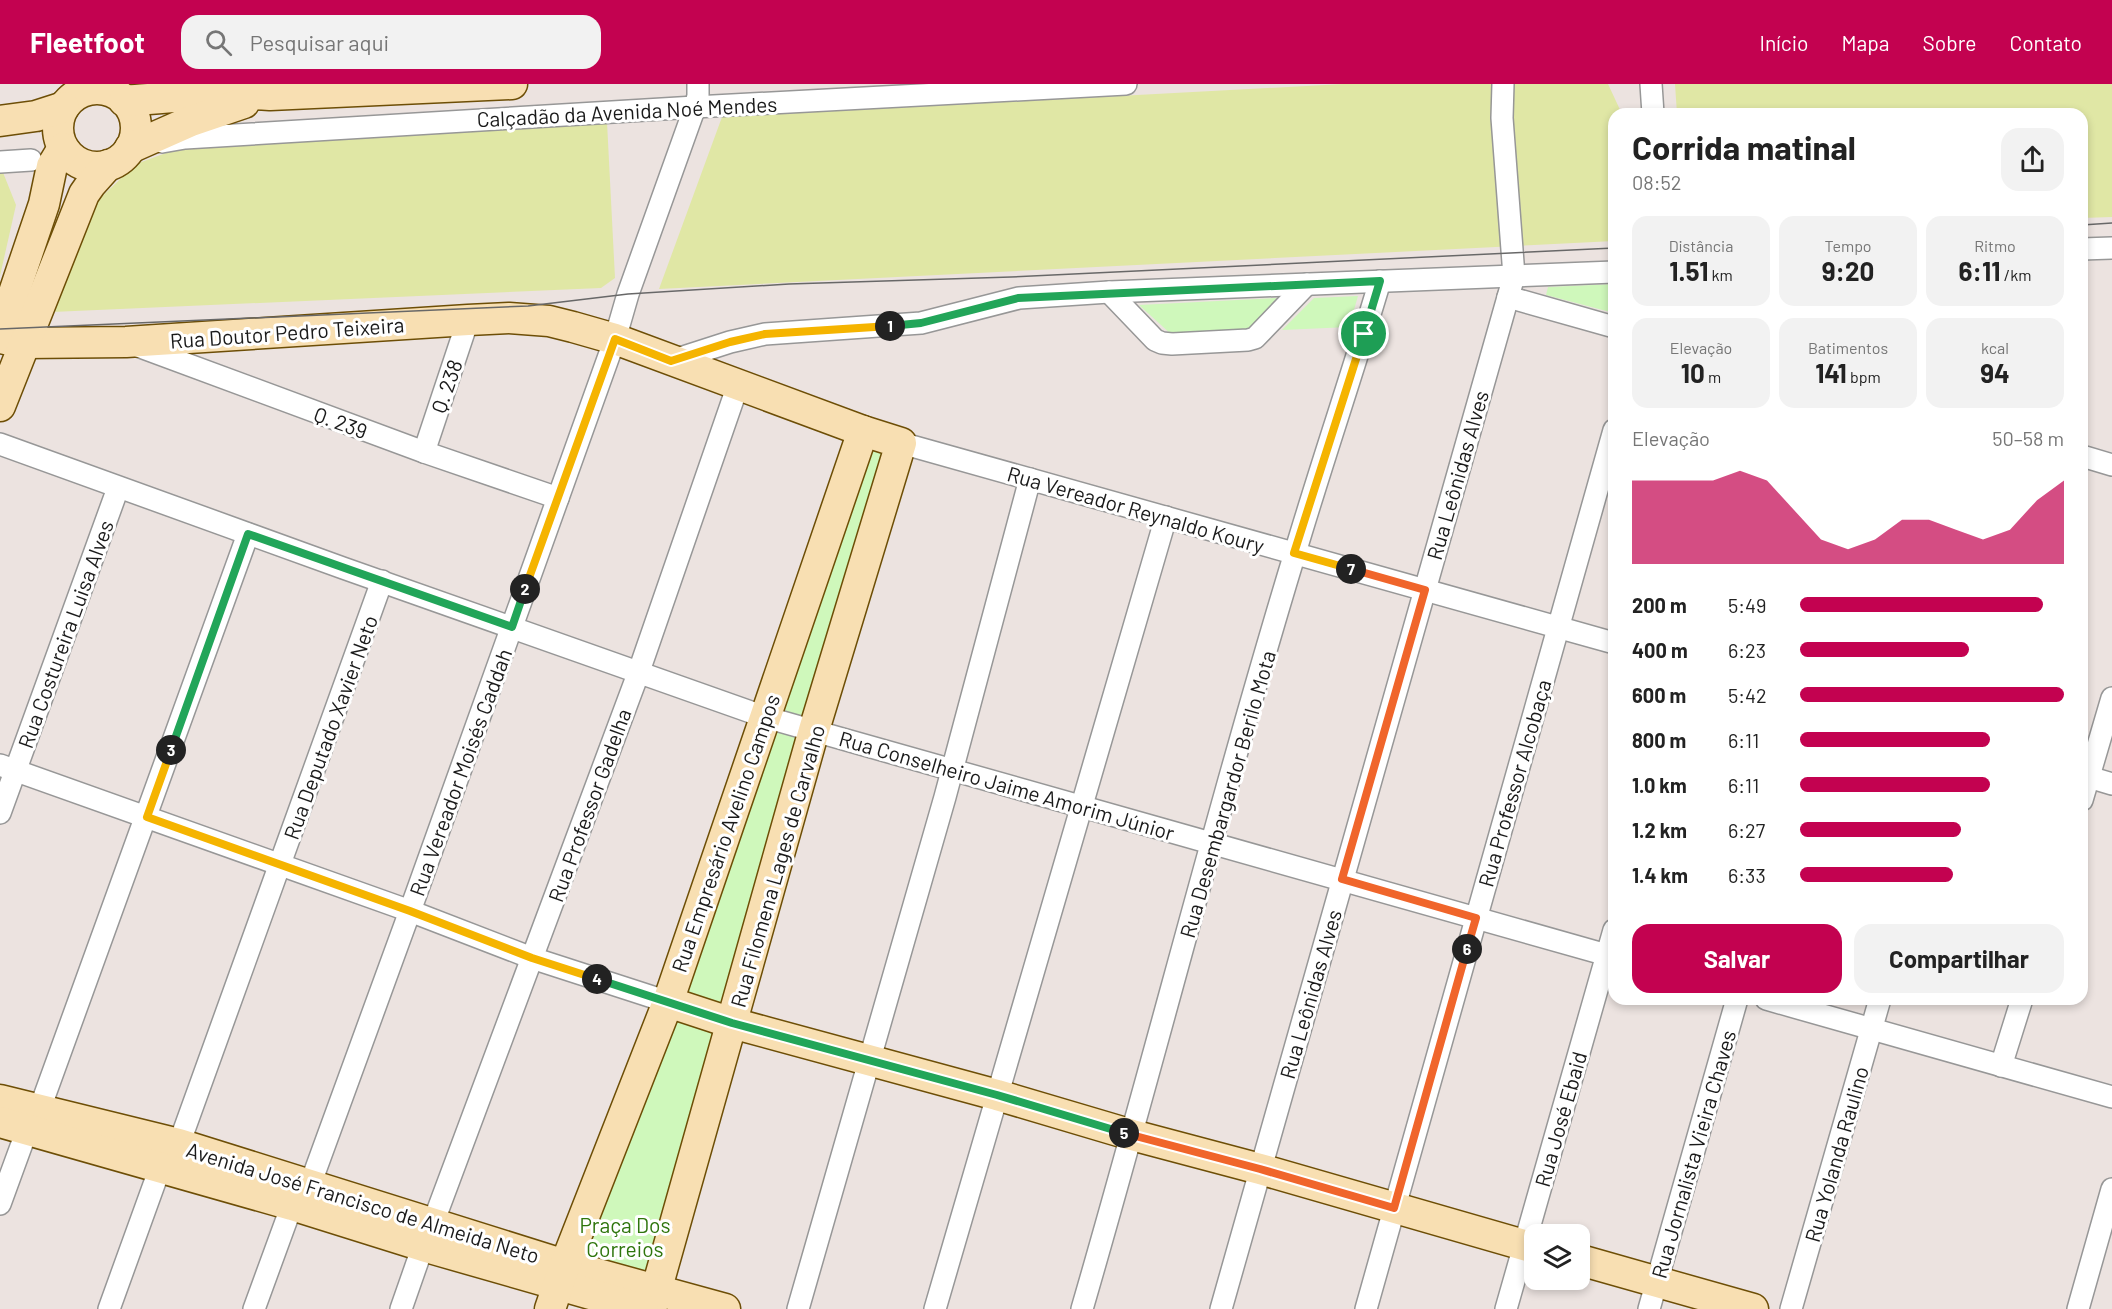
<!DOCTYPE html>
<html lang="pt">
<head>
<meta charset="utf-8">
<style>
  body { margin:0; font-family:Barlow,sans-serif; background:#f2f2f2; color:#222; height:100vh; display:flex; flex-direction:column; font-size:22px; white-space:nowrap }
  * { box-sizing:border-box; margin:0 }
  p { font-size:20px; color:#767676 }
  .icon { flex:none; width:33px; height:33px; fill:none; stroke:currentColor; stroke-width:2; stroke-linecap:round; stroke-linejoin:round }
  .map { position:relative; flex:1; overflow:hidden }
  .sheet { position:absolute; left:1608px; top:24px; width:480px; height:897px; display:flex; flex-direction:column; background:#fff; border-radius:18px; box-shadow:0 3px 9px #0003 }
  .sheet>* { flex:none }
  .controls { position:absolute; left:1524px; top:1140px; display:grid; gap:12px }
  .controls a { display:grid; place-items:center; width:66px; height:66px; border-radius:12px; background:#fff; box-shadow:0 3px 9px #0003; font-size:30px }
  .pin { position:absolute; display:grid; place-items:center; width:51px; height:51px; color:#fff; margin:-26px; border:3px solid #fff; border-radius:50%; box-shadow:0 2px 6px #0007 }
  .km { position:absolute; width:30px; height:30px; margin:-15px; border-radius:50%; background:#222; color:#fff; font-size:16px; line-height:30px; text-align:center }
  .round { display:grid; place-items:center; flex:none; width:63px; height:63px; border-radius:18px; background:#f2f2f2 }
  .summary { display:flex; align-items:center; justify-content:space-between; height:102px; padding:0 24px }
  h1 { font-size:33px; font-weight:700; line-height:45px }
  .figures { display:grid; grid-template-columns:repeat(3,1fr); gap:9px; height:102px; padding:6px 24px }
  .figures div { display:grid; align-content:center; border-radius:15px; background:#f2f2f2; text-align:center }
  .figures b { font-size:26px; font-weight:700 }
  .figures small { font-size:16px; font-weight:400 }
  .figures p { font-size:16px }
  .chart { height:168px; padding:12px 24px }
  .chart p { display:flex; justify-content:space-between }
  .chart svg { width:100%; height:108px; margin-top:6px; fill:#c30250; opacity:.7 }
  .primary-button { display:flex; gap:12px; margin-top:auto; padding:12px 24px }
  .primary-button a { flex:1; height:69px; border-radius:18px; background:#c30250; color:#fff; font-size:24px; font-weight:700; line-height:69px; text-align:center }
  .primary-button a+a { background:#f2f2f2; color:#222 }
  ul { padding:0 24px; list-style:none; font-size:20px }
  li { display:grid; grid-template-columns:96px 72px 1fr; align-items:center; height:45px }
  li i { height:15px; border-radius:8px; background:#c30250 }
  header { display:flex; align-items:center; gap:36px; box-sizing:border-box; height:84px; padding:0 30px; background:#c30250; color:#fff }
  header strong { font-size:28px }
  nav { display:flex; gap:33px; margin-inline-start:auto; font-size:21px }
  .search { width:420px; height:54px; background:#f2f2f2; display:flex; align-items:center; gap:15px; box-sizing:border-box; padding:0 21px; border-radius:18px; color:#767676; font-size:22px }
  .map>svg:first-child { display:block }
</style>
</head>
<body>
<header>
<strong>Fleetfoot</strong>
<div class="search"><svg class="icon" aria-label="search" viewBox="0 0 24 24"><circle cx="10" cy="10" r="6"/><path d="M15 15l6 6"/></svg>Pesquisar aqui</div>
<nav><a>Início</a><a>Mapa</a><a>Sobre</a><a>Contato</a></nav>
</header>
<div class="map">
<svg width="2112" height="1225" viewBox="0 0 2112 1225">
  <rect width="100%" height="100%" fill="#ece3e0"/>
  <g fill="#e0e7a5">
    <path d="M1343,0h265l14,30h-8v127l-955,48 63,-172z"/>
    <path d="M1675,0h437v133l-30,1v-104h-405z"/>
    <path d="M607,38l8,156 -14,10 -549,24 39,-105 45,-43 49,-18z"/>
    <path d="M0,81l16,40 -16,71z"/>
  </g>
  <g fill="#cff8bb">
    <path d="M1614,200v29l-68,-18 2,-8z"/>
    <path d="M1358,212l-9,31 -67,3 32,-32z"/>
    <path d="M1277,214l-29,33 -75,5 -34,-31z"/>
    <path d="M865,365l27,7 -241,827 -76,-22z"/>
  </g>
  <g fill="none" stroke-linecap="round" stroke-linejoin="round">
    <g stroke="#979797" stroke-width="24">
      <g id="street">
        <path d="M1651,0l2,30"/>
        <path d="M162,58l23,-4 510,-31 431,-23"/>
        <path d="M0,78l31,-2"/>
        <path d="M2082,165l30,-1"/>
        <path d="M1109,208l46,48 7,3 10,1 76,-4 7,-2 52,-54"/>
        <path d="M1508,213l106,30"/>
        <path d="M135,261l289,107 134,46"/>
        <path d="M671,277l59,-19 35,-8 156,-11 98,-25 90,-6 505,-20"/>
        <path d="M901,359l713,200"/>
        <path d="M0,360l343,124 422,149 849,240"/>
        <path d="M424,368l44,-132"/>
        <path d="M2082,372l30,9"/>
        <path d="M0,681l410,146 122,47 136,44"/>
        <path d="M2082,691l30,9"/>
        <path d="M2082,716l30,-102"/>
        <path d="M0,729l118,-325"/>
        <path d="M1766,915l346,98"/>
        <path d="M2001,982l21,-67"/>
        <path d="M39,1027l209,-577"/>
        <path d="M179,1060l203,-563"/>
        <path d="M310,1101l100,-274 205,-572 13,-45 67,-187 3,-11v-12"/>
        <path d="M0,1120l27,-74"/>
        <path d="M433,1139l205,-549 100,-289"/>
        <path d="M109,1225l51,-141"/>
        <path d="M254,1225l38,-104"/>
        <path d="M401,1225l22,-63"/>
        <path d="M798,1225l147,-512 85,-318"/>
        <path d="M935,1225l231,-792"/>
        <path d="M1082,1225c73,-251 137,-506 213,-756 27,-91 58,-181 85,-272"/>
        <path d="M1221,1225l293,-1033 -12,-158 1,-34"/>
        <path d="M1366,1225l248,-879"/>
        <path d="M1506,1225l108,-379"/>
        <path d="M1649,1225l88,-310"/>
        <path d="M1791,1225l89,-310"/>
        <path d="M2078,1225l34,-120"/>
      </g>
    </g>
    <g stroke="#6d4e06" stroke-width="33">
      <g id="secondary">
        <circle cx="97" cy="44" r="39"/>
        <path d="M124,17c49,-4 97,-9 146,-6l242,-11"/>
        <path d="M0,37l36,-5 28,-9"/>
        <path d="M130,64l61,-27 53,-18"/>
        <path d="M0,250l44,-130 8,-38 11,-18"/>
        <path d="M0,254l24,5 102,-1 342,-22 41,-2 40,3 24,6 42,12 248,92 38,12 -87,287 -163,579"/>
        <path d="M0,322l84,-212 7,-10 17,-19"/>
        <path d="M668,918l64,21 265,72 135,40 128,34 274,79"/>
        <path d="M0,1016l179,44 386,121 160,44"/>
        <path d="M0,1038l292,83 131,41 220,63"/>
        <path d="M1580,1176l173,49"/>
        <path d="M550,1225l15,-44 103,-263 195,-571"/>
      </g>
    </g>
    <use href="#street" stroke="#fff" stroke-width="21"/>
    <use href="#secondary" stroke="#f8dfb2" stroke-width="30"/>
    <g stroke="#686868" stroke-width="1.5">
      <path d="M2082,141l30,-2"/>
      <path d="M0,245l528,-23 100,-12 161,-10 222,-7 603,-29"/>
    </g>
  </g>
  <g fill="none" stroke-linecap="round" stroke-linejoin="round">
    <g stroke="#fff" stroke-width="12">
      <path id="split-1" d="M890,242l31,-3 97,-25 362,-17 -16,53"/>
    </g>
    <g stroke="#fff" stroke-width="12">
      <path id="split-2" d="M525,505l90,-250 56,22 59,-19 35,-8 125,-8"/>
    </g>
    <g stroke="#fff" stroke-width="12">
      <path id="split-3" d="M171,666l77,-216 264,93 13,-38"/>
    </g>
    <g stroke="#fff" stroke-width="12">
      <path id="split-4" d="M171,666l-24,67 263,94 122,47 65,21"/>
    </g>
    <g stroke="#fff" stroke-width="12">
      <path id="split-5" d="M597,895l135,44 265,72 127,38"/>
    </g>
    <g stroke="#fff" stroke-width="12">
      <path id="split-6" d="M1124,1049l136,36 134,39 73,-259"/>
    </g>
    <g stroke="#fff" stroke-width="12">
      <path id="split-7" d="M1351,485l74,21 -83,289 134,39 -9,31"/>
    </g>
    <g stroke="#fff" stroke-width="12">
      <path id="split-8" d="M1351,485l-57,-16 70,-219"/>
    </g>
    <use href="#split-1" stroke="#22a559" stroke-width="8"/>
    <use href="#split-2" stroke="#f5b400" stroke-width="8"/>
    <use href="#split-3" stroke="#22a559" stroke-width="8"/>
    <use href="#split-4" stroke="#f5b400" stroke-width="8"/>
    <use href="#split-5" stroke="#22a559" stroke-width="8"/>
    <use href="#split-6" stroke="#f0652b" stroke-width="8"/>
    <use href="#split-7" stroke="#f0652b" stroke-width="8"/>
    <use href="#split-8" stroke="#f5b400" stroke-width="8"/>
  </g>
  <g text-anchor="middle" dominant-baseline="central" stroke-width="6" stroke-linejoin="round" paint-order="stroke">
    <g font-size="21" fill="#1a1a1a" stroke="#fff">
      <text transform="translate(627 27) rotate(-3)">Calçadão da Avenida Noé Mendes</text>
      <text transform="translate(287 248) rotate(-4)">Rua Doutor Pedro Teixeira</text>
      <text transform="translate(446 302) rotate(-71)">Q. 238</text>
      <text transform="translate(341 338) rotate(20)">Q. 239</text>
      <text transform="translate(1457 391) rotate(-74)">Rua Leônidas Alves</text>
      <text transform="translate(1136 425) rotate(16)">Rua Vereador Reynaldo Koury</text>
      <text transform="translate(65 550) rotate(-70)">Rua Costureira Luisa Alves</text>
      <text transform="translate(330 643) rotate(-70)">Rua Deputado Xavier Neto</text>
      <text transform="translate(460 688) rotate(-70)">Rua Vereador Moisés Caddah</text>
      <text transform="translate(1514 699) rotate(-74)">Rua Professor Alcobaça</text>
      <text transform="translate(1007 701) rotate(16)">Rua Conselheiro Jaime Amorim Júnior</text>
      <text transform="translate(1227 710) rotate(-74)">Rua Desembargardor Berilo Mota</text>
      <text transform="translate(589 721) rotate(-70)">Rua Professor Gadelha</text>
      <text transform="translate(725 749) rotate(-71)">Rua Empresário Avelino Campos</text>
      <text transform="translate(777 782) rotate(-74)">Rua Filomena Lages de Carvalho</text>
      <text transform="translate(1310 910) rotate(-74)">Rua Leônidas Alves</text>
      <text transform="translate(1560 1035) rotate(-74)">Rua José Ebaid</text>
      <text transform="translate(1693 1070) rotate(-74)">Rua Jornalista Vieira Chaves</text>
      <text transform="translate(1836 1070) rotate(-74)">Rua Yolanda Raulino</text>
      <text transform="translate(363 1118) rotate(17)">Avenida José Francisco de Almeida Neto</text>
    </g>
    <g font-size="21" fill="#2e750c" stroke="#fff">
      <text x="625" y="1140">Praça Dos<tspan x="625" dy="24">Correios</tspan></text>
    </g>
  </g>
</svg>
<div class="controls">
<a><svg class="icon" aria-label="layers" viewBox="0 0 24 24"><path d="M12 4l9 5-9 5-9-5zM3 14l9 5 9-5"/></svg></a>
</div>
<div class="pin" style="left:1364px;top:250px;background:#1e9e55"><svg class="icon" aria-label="arrive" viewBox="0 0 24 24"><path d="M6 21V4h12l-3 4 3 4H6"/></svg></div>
<b class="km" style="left:890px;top:242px">1</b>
<b class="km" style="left:525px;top:505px">2</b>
<b class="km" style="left:171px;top:666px">3</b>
<b class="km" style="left:597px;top:895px">4</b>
<b class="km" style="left:1124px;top:1049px">5</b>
<b class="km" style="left:1467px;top:865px">6</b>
<b class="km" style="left:1351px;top:485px">7</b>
<section class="sheet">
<div class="summary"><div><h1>Corrida matinal</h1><p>08:52</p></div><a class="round"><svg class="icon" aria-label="share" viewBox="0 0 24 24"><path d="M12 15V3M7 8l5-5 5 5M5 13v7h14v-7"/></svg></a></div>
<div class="figures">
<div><p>Distância</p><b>1.51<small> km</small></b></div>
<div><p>Tempo</p><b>9:20</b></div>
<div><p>Ritmo</p><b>6:11<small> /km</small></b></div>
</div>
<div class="figures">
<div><p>Elevação</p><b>10<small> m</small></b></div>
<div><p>Batimentos</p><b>141<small> bpm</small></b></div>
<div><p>kcal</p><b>94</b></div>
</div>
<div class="chart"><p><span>Elevação</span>50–58 m</p>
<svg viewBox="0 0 160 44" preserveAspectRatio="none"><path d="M0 44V10L10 10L20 10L30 10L40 6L50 10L60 22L70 34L80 38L90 34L100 26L110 26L120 30L130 34L140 30L150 18L160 10V44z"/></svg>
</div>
<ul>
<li><b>200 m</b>5:49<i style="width:92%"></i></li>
<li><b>400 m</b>6:23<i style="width:64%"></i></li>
<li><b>600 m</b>5:42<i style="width:100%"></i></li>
<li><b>800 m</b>6:11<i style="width:72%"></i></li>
<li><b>1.0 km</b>6:11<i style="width:72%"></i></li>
<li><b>1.2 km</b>6:27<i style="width:61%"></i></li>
<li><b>1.4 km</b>6:33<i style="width:58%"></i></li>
</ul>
<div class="primary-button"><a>Salvar</a><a>Compartilhar</a></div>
</section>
</div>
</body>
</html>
